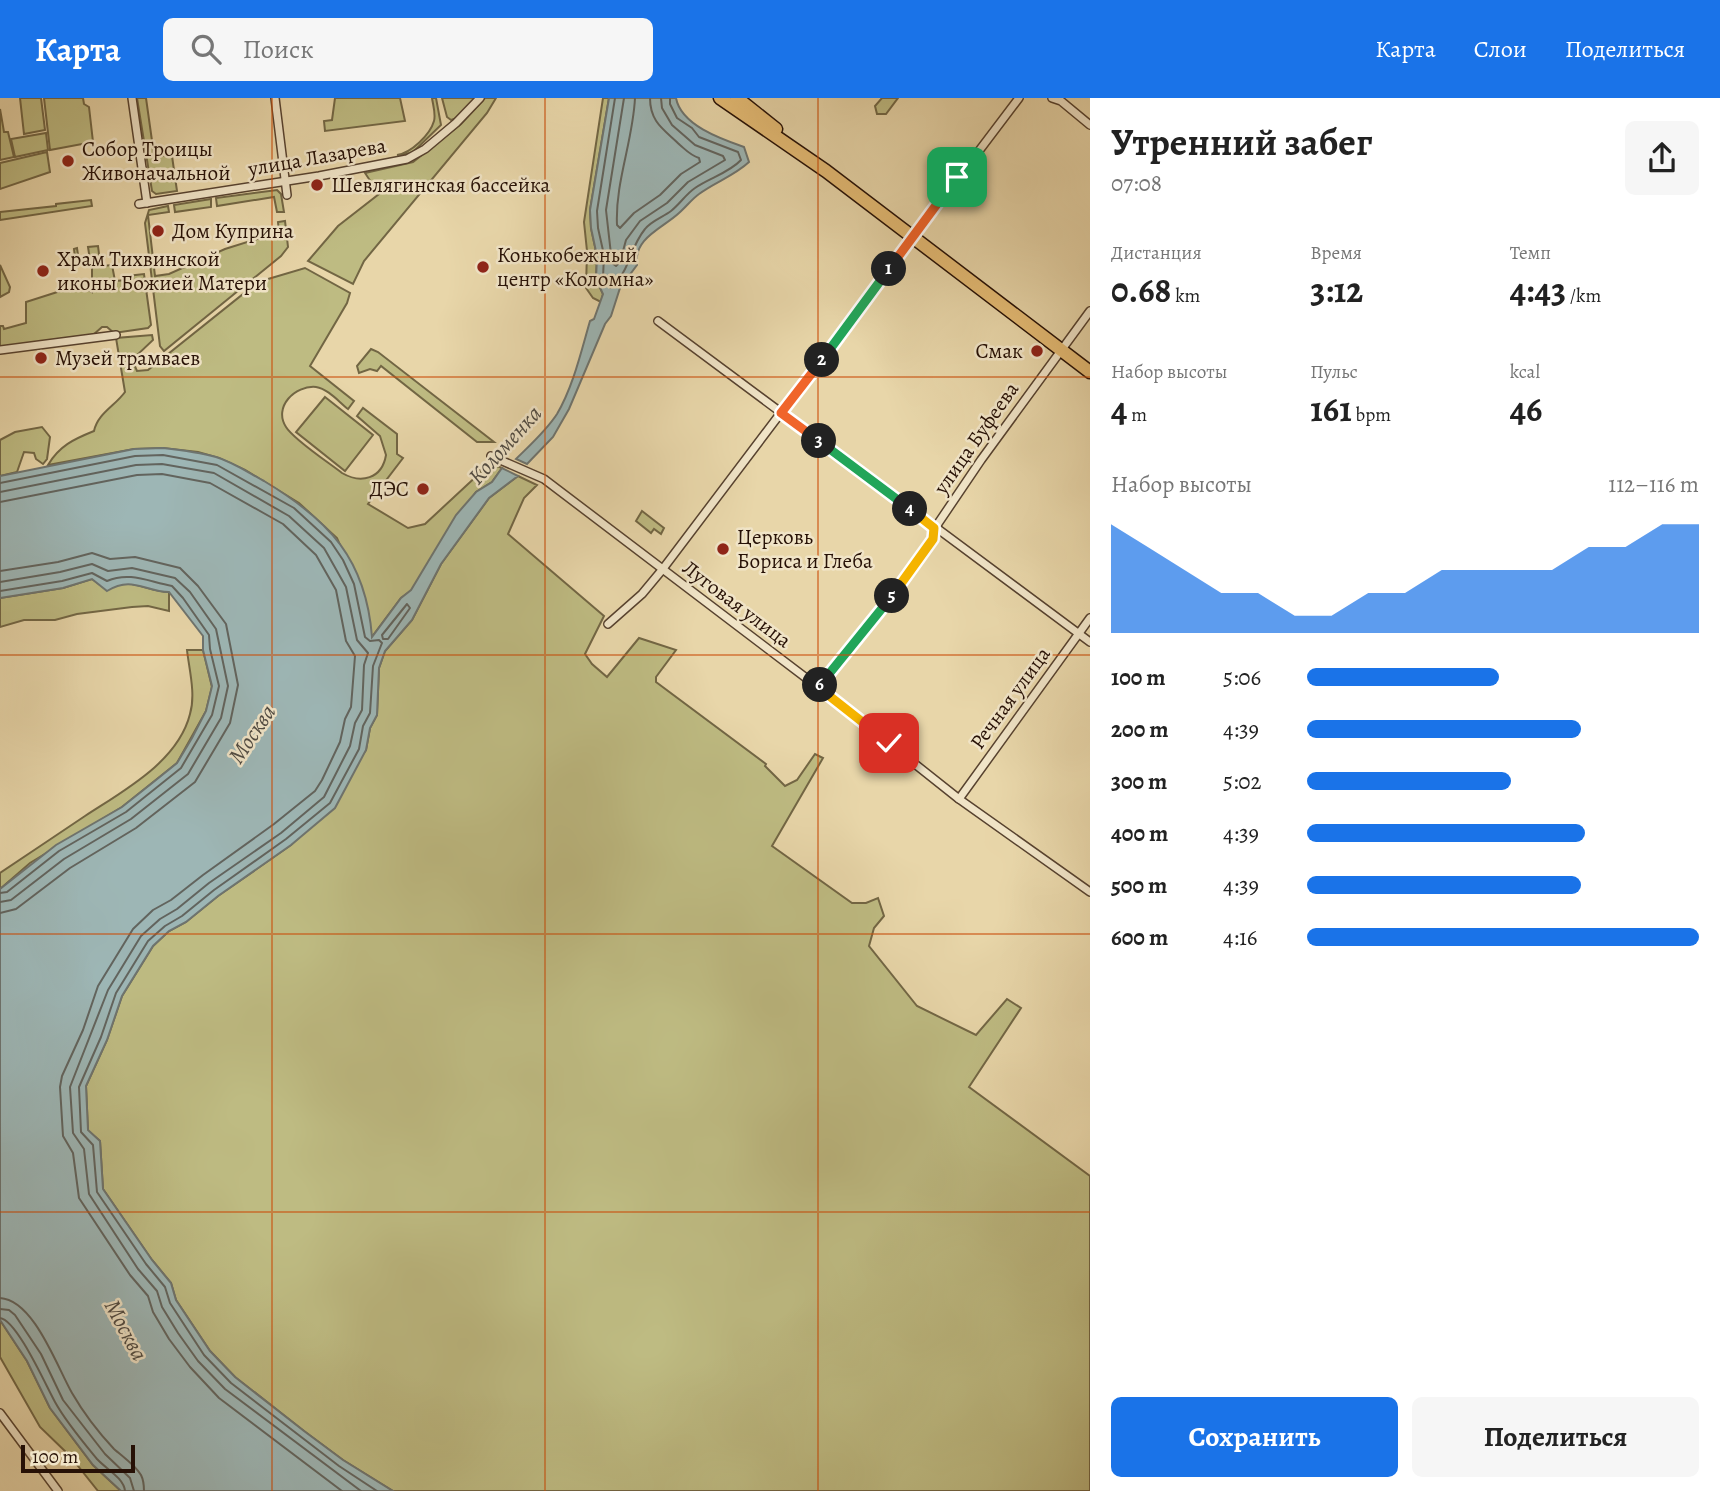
<!DOCTYPE html>
<html lang="ru">
<head>
<meta charset="utf-8">
<style>
  body { margin:0; font-family:Alegreya,serif; background:#f6f6f6; color:#222; height:100vh; display:flex; flex-direction:column; font-size:26px; white-space:nowrap }
  * { box-sizing:border-box; margin:0 }
  p { font-size:23px; color:#767676 }
  .icon { flex:none; width:38px; height:38px; fill:none; stroke:currentColor; stroke-width:2; stroke-linecap:round; stroke-linejoin:round }
  .map { position:relative; flex:1; overflow:hidden }
  .sheet { display:flex; flex-direction:column; background:#fff; width:630px }
  .sheet>* { flex:none }
  .scale { position:absolute; left:21px; bottom:18px; width:114px; box-sizing:border-box; padding-left:7px; border:4px solid #271106; border-top:0; font-size:19px; line-height:24px; white-space:nowrap; color:#271106; -webkit-text-stroke:5px #f0e4c7; paint-order:stroke }
  .pin { position:absolute; display:grid; place-items:center; width:60px; height:60px; color:#fff; margin:-30px; border-radius:14px; box-shadow:0 4px 10px #0006 }
  .km { position:absolute; width:35px; height:35px; margin:-18px; border-radius:50%; background:#222; color:#fff; font-size:19px; line-height:35px; text-align:center }
  .round { display:grid; place-items:center; flex:none; width:74px; height:74px; border-radius:10px; background:#f6f6f6 }
  .overview { display:flex; align-items:center; justify-content:space-between; height:119px; padding:0 21px }
  h1 { font-size:38px; font-weight:700; line-height:52px }
  .stats { display:grid; grid-template-columns:repeat(3,1fr); gap:10px; height:119px; padding:7px 21px }
  .stats div { display:grid; align-content:center }
  .stats b { font-size:35px; font-weight:700 }
  .stats small { font-size:19px; font-weight:400 }
  .stats p { font-size:19px }
  .chart { height:196px; padding:14px 21px }
  .chart p { display:flex; justify-content:space-between }
  .chart svg { width:100%; height:126px; margin-top:7px; fill:#1a73e8; opacity:.7 }
  .button { display:flex; gap:14px; margin-top:auto; padding:14px 21px }
  .button a { flex:1; height:80px; border-radius:10px; background:#1a73e8; color:#fff; font-size:28px; font-weight:700; line-height:80px; text-align:center }
  .button a+a { background:#f6f6f6; color:#222 }
  ul { padding:0 21px; list-style:none; font-size:23px }
  li { display:grid; grid-template-columns:112px 84px 1fr; align-items:center; height:52px }
  li i { height:18px; border-radius:9px; background:#1a73e8 }
  header { display:flex; align-items:center; gap:42px; box-sizing:border-box; height:98px; padding:0 35px; background:#1a73e8; color:#fff }
  header strong { font-size:33px }
  nav { display:flex; gap:38px; margin-inline-start:auto; font-size:24px }
  .search { width:490px; height:63px; background:#f6f6f6; display:flex; align-items:center; gap:18px; box-sizing:border-box; padding:0 24px; border-radius:10px; color:#767676; font-size:26px }
  main { display:flex; flex:1; min-height:0 }
  .map>svg:first-child { display:block }
</style>
</head>
<body>
<header>
<strong>Карта</strong>
<div class="search"><svg class="icon" aria-label="search" viewBox="0 0 24 24"><circle cx="10" cy="10" r="6"/><path d="M15 15l6 6"/></svg>Поиск</div>
<nav><a>Карта</a><a>Слои</a><a>Поделиться</a></nav>
</header>
<main>
<div class="map">
<svg width="1090" height="1393" viewBox="0 0 1090 1393">
  <rect width="100%" height="100%" fill="#e8d6a9"/>
  <filter id="stains"><feTurbulence type="fractalNoise" baseFrequency=".00286" numOctaves="4"/><feColorMatrix values="0 0 0 0 .2 0 0 0 0 .09 0 0 0 0 .02 0 0 0 .5 -.17"/></filter>
  <radialGradient id="worn" r=".72"><stop offset=".6" stop-color="#630" stop-opacity="0"/><stop offset="1" stop-color="#630" stop-opacity=".3"/></radialGradient>
  <g fill="#bebb82" stroke="#726644" stroke-width="2">
    <path d="M20,0h21l4,32 -21,4z"/>
    <path d="M44,0h39l1,6 5,3 4,35 -43,8z"/>
    <path d="M137,0h9l8,57 18,1 5,35 -21,3 -4,-3z"/>
    <path d="M335,0h65l5,23 -80,10 -1,-10 8,-1z"/>
    <path d="M432,0h4l5,27 -29,28 -15,2c14,-2 33,-20 37,-34 2,-7 -1,-16 -2,-23z"/>
    <path d="M442,0h33l-18,20 -6,2 -4,-3z"/>
    <path d="M485,0h11l-9,15 -123,148 -11,23 -45,-23 30,-35 41,-32 -14,-21 48,-11 48,-38z"/>
    <path d="M603,0h6l-19,112 1,18 6,28 -1,23 7,15 -2,8 -8,-4 -7,-10 1,-37 -3,-29z"/>
    <path d="M882,0h16l-12,16h-9l-2,-8z"/>
    <path d="M0,11l4,23h4l6,25 -14,3z"/>
    <path d="M46,35l2,17 -33,7 -4,-18z"/>
    <path d="M47,54l3,20 -50,17v-26z"/>
    <path d="M277,92l4,4 3,18h-7l-3,-15 -57,9 -1,-8z"/>
    <path d="M211,101v8l-36,5 -1,-7z"/>
    <path d="M91,102l1,6 -92,14v-8l56,-6v-2z"/>
    <path d="M168,108l1,6 -21,3 7,61 14,-2 56,-25 54,-17 -1,-10 7,-1 3,26 -7,9 -117,95 -4,-5 -15,-123 4,-13z"/>
    <path d="M98,148l2,16 -24,3 -2,-16 3,-1 2,14 11,-2 -2,-13z"/>
    <path d="M0,167l10,22 -1,5 -9,5z"/>
    <path d="M112,167l3,16 12,-1v-4l17,-2 7,51 -3,3 -34,5 -7,-6h-5l-9,8 -93,12v-21h3l1,3 22,-6v-21l47,-15 2,3 4,-2v-3l13,7v-25z"/>
    <path d="M305,170l45,25 -3,10 -37,63 44,35 -6,8c-10,-8 -20,-20 -32,-22 -21,-2 -43,20 -30,40 8,13 42,35 56,46 19,11 40,6 44,-18l-6,-19 -23,-20 6,-8 34,26v20l6,4 -35,46 40,24 17,-4 56,-52 -1,-2 7,-8 15,6 -10,14 -16,10 -65,99 -10,7 -30,40 -4,-31 -30,-69 -38,-35 -54,-33 -26,-12 -21,-6 -35,-4 -29,1 -86,16c11,-19 26,-26 46,-34 4,-18 21,-25 31,-39l-9,-54 36,-3 1,5 -18,17 -2,5 4,9 11,-1 110,-88z"/>
    <path d="M371,251l7,3 116,90h-17l-96,-76 -4,5 -7,-2 -11,4 -2,-7z"/>
    <path d="M325,299l48,38 -28,36 -49,-39z"/>
    <path d="M42,329l8,10 -3,22 -4,5 -7,-5 -2,-6 -10,-1 -7,20 -17,4v-36l15,-8z"/>
    <path d="M518,378l19,9 -13,13 -16,36 96,82 -19,38 7,10 15,13 32,-39 37,12 -20,27v5l110,82 -1,2 20,20 12,-6 18,-26 8,4 -51,88 80,57h14l12,-5 6,18 -10,12 -5,18 48,60 59,29 31,-36 14,9 -52,79 121,89v315h-697l-50,-31 -39,-29 -69,-54 -25,-26 -34,-51 -5,-17 -19,-23 -49,-71 -3,-48 -12,-10 -2,-45 21,-46 15,-44 31,-50 16,-15 17,-9 32,-26 73,-51 17,-16 58,-79 4,-22 7,-13 2,-47 6,-17 27,-31 29,-56 48,-66z"/>
    <path d="M642,413l22,17 -3,6 -7,-5 -3,4 -15,-12z"/>
    <path d="M92,481l15,11c25,-15 38,2 62,2v19l-21,-5 -16,1 -55,7 -22,6h-31l-24,7v-29l63,-10z"/>
    <path d="M187,552h16l9,37 -6,24 -29,52 -55,44 -92,56 -30,26v-16c28,-19 57,-38 85,-57 38,-25 93,-54 105,-102 6,-20 -1,-45 -3,-64z"/>
    <path d="M0,1222l27,41 23,47 43,57 28,26h-23l-28,-35 -30,-29 -40,-70z"/>
  </g>
  <g fill="#9db6b5" stroke="#6e746f" stroke-width="2">
    <path d="M609,0h67c5,27 45,41 68,49l5,15c-15,14 -34,20 -50,32 -7,5 -13,13 -20,19 -16,15 -46,25 -42,52l-17,23 -9,28 -6,8 -36,85 -16,28 -26,27 -11,-5c14,-14 30,-28 41,-45 16,-27 24,-62 33,-93l4,-2 9,-25 -7,-15 1,-23 -6,-28 -1,-18z"/>
    <path d="M163,350c18,2 35,4 53,9 17,5 33,16 48,24 65,39 102,78 108,156l29,-39 10,-8 45,-75 20,-23 16,-10 10,-14 16,8 -29,22 -48,66 -29,56 -27,31 -6,17 -2,47 -7,13 -4,22 -31,58 -44,37 -73,51 -32,26 -17,9 -16,15 -31,50 -15,44 -21,46 2,44 12,11 3,48 49,71 19,23 5,17 34,51 25,26 69,54 39,29 50,31h-272l-28,-26 -43,-57 -23,-47 -27,-41v-431l56,-44 66,-38 29,-23 26,-21 15,-25 14,-27 6,-25 -9,-36v-14l-34,-44c-24,0 -37,-17 -62,-1l-15,-12 -29,9 -63,10v-122l134,-27z"/>
  </g>
  <g fill="none" stroke-linecap="round" stroke-linejoin="round">
    <g stroke="#62645e" stroke-width="2">
      <path d="M615,0l-18,113 1,17 6,27 -1,23 7,10c21,-17 18,-38 35,-59 6,-8 18,-12 26,-18 9,-7 15,-17 24,-23 14,-10 34,-15 46,-28l-3,-8 -39,-15 -7,-9 -15,-10 -7,-14v-6"/>
      <path d="M624,0l-18,112 6,53 4,3 4,-4 6,-22 14,-19 27,-18 21,-21 37,-22 -2,-4 -28,-11 -23,-20 -10,-17 -1,-10"/>
      <path d="M635,0c-2,43 -20,84 -18,127l3,3 14,-15 26,-18 21,-21 19,-12 -1,-4c-9,-3 -12,-7 -19,-13 -15,-15 -30,-22 -30,-47"/>
      <path d="M0,385l135,-27 28,-1 54,10 77,43 37,34 12,18 11,24 11,53 5,4 9,-1 3,3 -9,23 -3,47 -7,13 -4,23 -29,54 -44,36 -72,51 -32,26 -17,10 -17,15 -32,52 -15,44 -22,50 2,45 12,13 4,47 49,72 19,23 5,16 34,52 27,28 108,83 38,25"/>
      <path d="M0,394l136,-27 26,-1 52,9 75,43 35,32 22,39 11,53 11,13 -4,12 -2,45 -7,13 -5,23 -26,51 -43,36 -72,50 -32,26 -17,10 -19,17 -33,54 -38,97 3,46 11,16 5,45 49,75 19,22 5,16 16,26 20,28 27,28 136,102"/>
      <path d="M0,404l137,-27 25,-1 48,9 73,41 33,31 20,35 10,51 9,15 -4,51 -6,12 -5,23 -18,38 -7,11 -41,33 -71,51 -32,25 -18,10 -20,19 -35,57 -15,44 -21,46 -2,11 3,49 10,17 6,45 51,77 18,21 5,16 16,27 21,28 29,31 123,93"/>
      <path d="M0,473l58,-9 34,-9 18,6 25,-2 45,11 18,18 28,38 12,61 -8,38 -35,59 -59,46 -66,40 -54,41 -16,4"/>
      <path d="M0,484l60,-10 32,-8 16,7 24,-3 43,10 15,14 26,37 12,57 -7,32 -33,56 -57,45 -67,40 -53,41 -11,2"/>
      <path d="M0,493l62,-10 30,-8 15,8c23,-10 42,1 65,5l11,12 26,37 1,14 9,37 -7,29 -31,53 -55,44 -67,39 -52,41 -7,1"/>
      <path d="M407,506l3,4 -22,31h-5l-1,-4z"/>
      <path d="M0,1200c34,2 57,69 72,95 11,19 27,40 42,56 9,8 21,16 27,26 3,6 3,10 3,16"/>
      <path d="M0,1211l9,1 6,5 26,39 22,46 42,54 25,24 4,13"/>
      <path d="M0,1220c17,2 46,68 55,84 11,20 28,40 42,57 9,10 27,19 28,32"/>
    </g>
    <g stroke="#57422f" stroke-width="10">
      <g id="street">
        <path d="M132,0l15,105"/>
        <path d="M275,0l12,97"/>
        <path d="M1052,0l9,3 29,24"/>
        <path d="M139,106l180,-28 88,-17 18,-10 31,-26 24,-25"/>
        <path d="M658,223l432,321"/>
        <path d="M0,252l116,-15"/>
        <path d="M491,358l53,23 274,208 141,112 131,93"/>
        <path d="M608,526l34,-30 20,-24 357,-472"/>
        <path d="M818,589l79,-98 36,-50 2,-11 46,-68 109,-149"/>
        <path d="M959,701l131,-181"/>
        <path d="M0,1315l58,78"/>
      </g>
    </g>
    <g stroke="#271106" stroke-width="15">
      <g id="primary">
        <path d="M720,0l106,73 264,201"/>
        <path d="M737,0l39,31"/>
      </g>
    </g>
    <use href="#street" stroke="#f0e4c7" stroke-width="7"/>
    <use href="#primary" stroke="#e4bb74" stroke-width="12"/>
  </g>
  <g fill="none" stroke-linecap="round" stroke-linejoin="round">
    <g stroke="#fff" stroke-width="14">
      <path id="split-1" d="M889,171l68,-92"/>
    </g>
    <g stroke="#fff" stroke-width="14">
      <path id="split-2" d="M822,262l67,-91"/>
    </g>
    <g stroke="#fff" stroke-width="14">
      <path id="split-3" d="M819,343l-38,-28 41,-53"/>
    </g>
    <g stroke="#fff" stroke-width="14">
      <path id="split-4" d="M819,343l91,68"/>
    </g>
    <g stroke="#fff" stroke-width="14">
      <path id="split-5" d="M892,498l41,-57 1,-11 -24,-19"/>
    </g>
    <g stroke="#fff" stroke-width="14">
      <path id="split-6" d="M820,587l72,-89"/>
    </g>
    <g stroke="#fff" stroke-width="14">
      <path id="split-7" d="M820,587l-2,2 71,56"/>
    </g>
    <use href="#split-1" stroke="#f0652b" stroke-width="9"/>
    <use href="#split-2" stroke="#22a559" stroke-width="9"/>
    <use href="#split-3" stroke="#f0652b" stroke-width="9"/>
    <use href="#split-4" stroke="#22a559" stroke-width="9"/>
    <use href="#split-5" stroke="#f5b400" stroke-width="9"/>
    <use href="#split-6" stroke="#22a559" stroke-width="9"/>
    <use href="#split-7" stroke="#f5b400" stroke-width="9"/>
  </g>
  <path fill="none" stroke="#cb4e0b" stroke-width="2" stroke-opacity="0.55" d="M272,0v1393M545,0v1393M818,0v1393M0,279h1090M0,557h1090M0,836h1090M0,1114h1090"/>
  <g fill="#8f2418" stroke="#f0e4c7" stroke-width="2.5">
    <circle cx="68" cy="63" r="7"/>
    <circle cx="317" cy="87" r="7"/>
    <circle cx="158" cy="133" r="7"/>
    <circle cx="483" cy="169" r="7"/>
    <circle cx="43" cy="173" r="7"/>
    <circle cx="1037" cy="253" r="7"/>
    <circle cx="41" cy="260" r="7"/>
    <circle cx="423" cy="391" r="7"/>
    <circle cx="723" cy="451" r="7"/>
  </g>
  <g text-anchor="middle" dominant-baseline="central" stroke-width="5" stroke-linejoin="round" paint-order="stroke">
    <g font-size="21" fill="#271106" stroke="#f0e4c7" text-anchor="start">
      <text x="82" y="51">Собор Троицы<tspan x="82" dy="24">Живоначальной</tspan></text>
      <text x="331" y="87">Шевлягинская бассейка</text>
      <text x="172" y="133">Дом Куприна</text>
      <text x="497" y="157">Конькобежный<tspan x="497" dy="24">центр «Коломна»</tspan></text>
      <text x="57" y="161">Храм Тихвинской<tspan x="57" dy="24">иконы Божией Матери</tspan></text>
      <text x="1023" y="253" text-anchor="end">Смак</text>
      <text x="55" y="260">Музей трамваев</text>
      <text x="409" y="391" text-anchor="end">ДЭС</text>
      <text x="737" y="439">Церковь<tspan x="737" dy="24">Бориса и Глеба</tspan></text>
    </g>
    <g font-size="21" fill="#271106" stroke="#f0e4c7">
      <text transform="translate(317 59) rotate(-10)">улица Лазарева</text>
      <text transform="translate(976 340) rotate(-55)">улица Буфеева</text>
      <text transform="translate(737 506) rotate(37)">Луговая улица</text>
      <text transform="translate(1010 600) rotate(-54)">Речная улица</text>
    </g>
    <g font-size="23" font-style="italic" fill="#504b43" stroke="#f0e4c7">
      <text transform="translate(505 347) rotate(-48)">Коломенка</text>
      <text transform="translate(252 636) rotate(-56)">Москва</text>
      <text transform="translate(126 1232) rotate(62)">Москва</text>
    </g>
  </g>
  <rect width="100%" height="100%" filter="url(#stains)"/>
  <rect width="100%" height="100%" fill="url(#worn)"/>
</svg>
<div class="scale">100 m</div>
<div class="pin" style="left:957px;top:79px;background:#1e9e55"><svg class="icon" aria-label="arrive" viewBox="0 0 24 24"><path d="M6 21V4h12l-3 4 3 4H6"/></svg></div>
<div class="pin" style="left:889px;top:645px;background:#d93025"><svg class="icon" aria-label="check" viewBox="0 0 24 24"><path d="M5 12l5 5 9-10"/></svg></div>
<b class="km" style="left:889px;top:171px">1</b>
<b class="km" style="left:822px;top:262px">2</b>
<b class="km" style="left:819px;top:343px">3</b>
<b class="km" style="left:910px;top:411px">4</b>
<b class="km" style="left:892px;top:498px">5</b>
<b class="km" style="left:820px;top:587px">6</b>
</div>
<section class="sheet">
<div class="overview"><div><h1>Утренний забег</h1><p>07:08</p></div><a class="round"><svg class="icon" aria-label="share" viewBox="0 0 24 24"><path d="M12 15V3M7 8l5-5 5 5M5 13v7h14v-7"/></svg></a></div>
<div class="stats">
<div><p>Дистанция</p><b>0.68<small> km</small></b></div>
<div><p>Время</p><b>3:12</b></div>
<div><p>Темп</p><b>4:43<small> /km</small></b></div>
</div>
<div class="stats">
<div><p>Набор высоты</p><b>4<small> m</small></b></div>
<div><p>Пульс</p><b>161<small> bpm</small></b></div>
<div><p>kcal</p><b>46</b></div>
</div>
<div class="chart"><p><span>Набор высоты</span>112–116 m</p>
<svg viewBox="0 0 160 44" preserveAspectRatio="none"><path d="M0 44V6L10 14L20 22L30 30L40 30L50 38L60 38L70 30L80 30L90 22L100 22L110 22L120 22L130 14L140 14L150 6L160 6V44z"/></svg>
</div>
<ul>
<li><b>100 m</b>5:06<i style="width:49%"></i></li>
<li><b>200 m</b>4:39<i style="width:70%"></i></li>
<li><b>300 m</b>5:02<i style="width:52%"></i></li>
<li><b>400 m</b>4:39<i style="width:71%"></i></li>
<li><b>500 m</b>4:39<i style="width:70%"></i></li>
<li><b>600 m</b>4:16<i style="width:100%"></i></li>
</ul>
<div class="button"><a>Сохранить</a><a>Поделиться</a></div>
</section>
</main>
</body>
</html>
